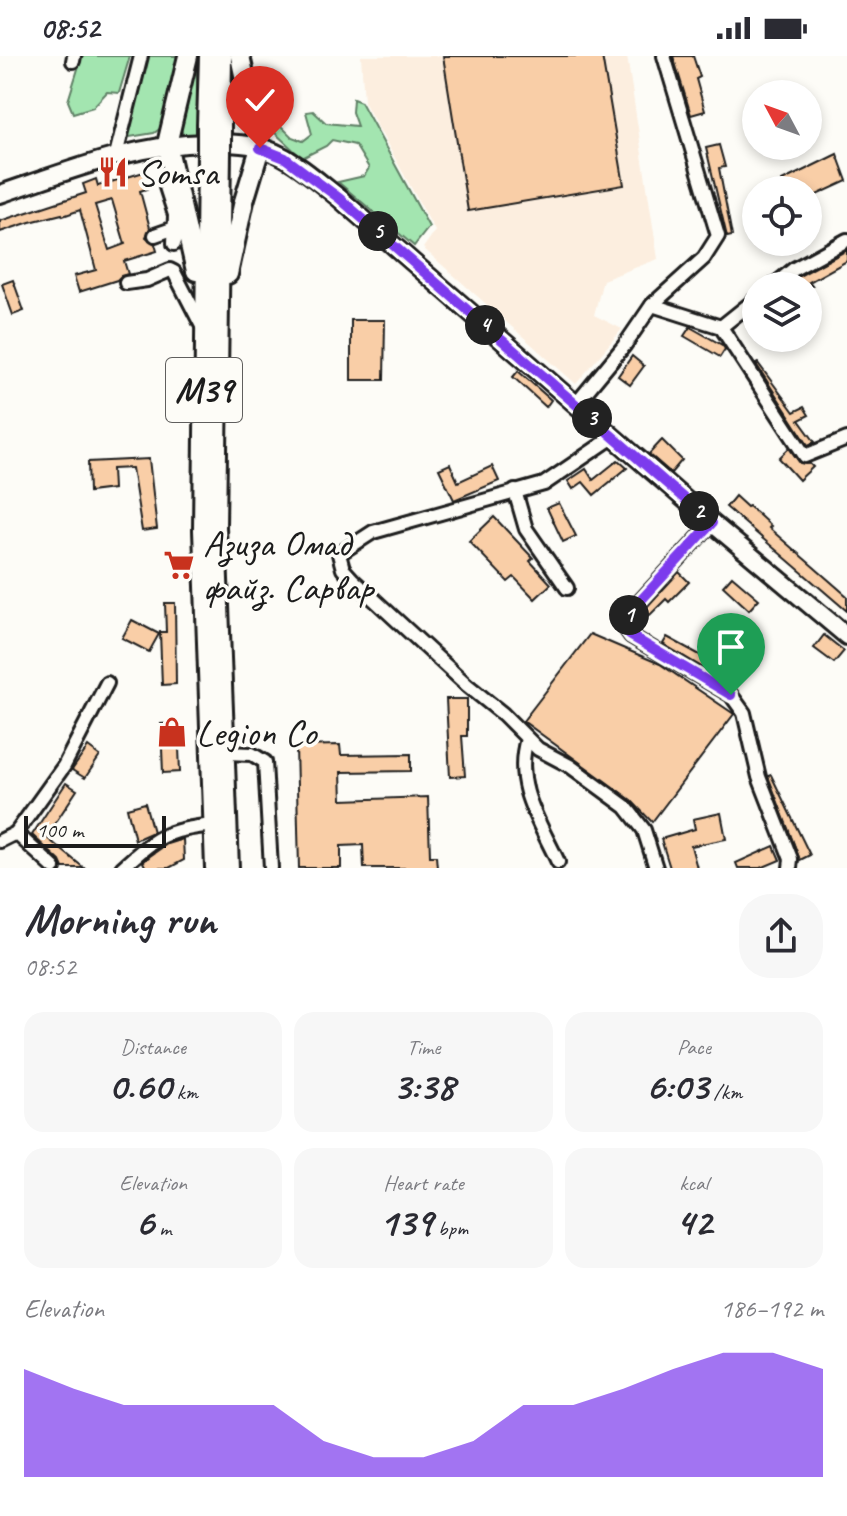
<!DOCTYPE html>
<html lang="en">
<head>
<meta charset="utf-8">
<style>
  body { margin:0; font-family:Caveat,sans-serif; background:#f7f7f7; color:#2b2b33; height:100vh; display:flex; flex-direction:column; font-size:30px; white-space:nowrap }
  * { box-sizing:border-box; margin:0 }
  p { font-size:26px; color:#7c7c81 }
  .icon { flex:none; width:44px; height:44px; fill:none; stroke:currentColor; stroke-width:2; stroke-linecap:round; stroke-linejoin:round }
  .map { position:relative; height:812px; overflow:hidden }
  .details { display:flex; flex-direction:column; background:#fff; flex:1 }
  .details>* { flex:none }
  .needle { width:52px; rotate:311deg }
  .controls { position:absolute; left:742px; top:24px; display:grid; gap:16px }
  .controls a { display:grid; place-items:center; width:80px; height:80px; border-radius:50%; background:#fff; box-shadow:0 4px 12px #0003; font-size:40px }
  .scale { position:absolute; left:24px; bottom:20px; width:142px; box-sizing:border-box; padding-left:8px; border:4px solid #1c1c1c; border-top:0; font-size:22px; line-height:28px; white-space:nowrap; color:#1c1c1c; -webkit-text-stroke:6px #fdfcf7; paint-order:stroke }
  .pin { position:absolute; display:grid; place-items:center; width:68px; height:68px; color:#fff; margin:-82px -34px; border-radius:50% 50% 50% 0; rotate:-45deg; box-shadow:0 0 8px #0007 }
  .pin .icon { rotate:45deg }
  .km { position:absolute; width:40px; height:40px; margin:-20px; border-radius:50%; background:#222; color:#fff; font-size:22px; line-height:40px; text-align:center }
  .round { display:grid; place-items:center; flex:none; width:84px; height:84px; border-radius:32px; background:#f7f7f7 }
  .headline { display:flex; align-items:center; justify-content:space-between; height:136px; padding:0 24px }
  h1 { font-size:44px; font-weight:700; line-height:60px }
  .stats { display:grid; grid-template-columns:repeat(3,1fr); gap:12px; height:136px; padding:8px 24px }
  .stats div { display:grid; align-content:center; border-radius:20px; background:#f7f7f7; text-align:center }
  .stats b { font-size:40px; font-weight:700 }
  .stats small { font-size:22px; font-weight:400 }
  .stats p { font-size:22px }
  .chart { height:224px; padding:16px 24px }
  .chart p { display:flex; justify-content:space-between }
  .chart svg { width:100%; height:144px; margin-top:8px; fill:#7c3aed; opacity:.7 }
  .status { display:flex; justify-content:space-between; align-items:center; height:56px; padding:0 40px; background:#fff; direction:ltr }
  .status svg { height:22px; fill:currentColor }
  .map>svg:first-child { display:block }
</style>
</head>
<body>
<div class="status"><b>08:52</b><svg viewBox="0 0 49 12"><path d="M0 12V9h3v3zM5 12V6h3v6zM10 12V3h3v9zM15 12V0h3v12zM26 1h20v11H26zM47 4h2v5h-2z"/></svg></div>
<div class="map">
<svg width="847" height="812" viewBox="0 0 847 812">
  <rect width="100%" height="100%" fill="#fdfcf7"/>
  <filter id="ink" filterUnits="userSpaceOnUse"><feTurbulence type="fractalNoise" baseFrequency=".0125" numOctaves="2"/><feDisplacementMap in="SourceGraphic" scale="16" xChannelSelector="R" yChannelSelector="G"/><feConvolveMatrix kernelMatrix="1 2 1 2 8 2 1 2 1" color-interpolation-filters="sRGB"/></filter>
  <g filter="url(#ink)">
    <path fill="#fceedf" d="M361,0h266l31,203 -55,21 -9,35 28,14 -46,55 -153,-136 12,-17 -71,-129z"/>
    <g fill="#a3e5b0" stroke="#608066" stroke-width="2">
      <path d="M82,0h48l-11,37 -12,-1 -14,15 -20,6 -5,-12z"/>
      <path d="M148,0h35l-18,69 -11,8 -24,4 -2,-2z"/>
      <path d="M192,0h5v83l-13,-2 -5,-12z"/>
      <path d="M353,43l8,3 68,125 -15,19 -76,-64 26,-6 5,-8 -14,-23 -23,-5 -6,6 -24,12 -28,-26 1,-12 17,17 11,4 9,-7 -6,-22 7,-1 13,12 31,3 -5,-14z"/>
    </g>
    <g fill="#f9cea7" stroke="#1c1c1c" stroke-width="2" fill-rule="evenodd">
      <path d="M443,0h159l22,129 -156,26z"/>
      <path d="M673,0h20l7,21 -4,2 9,32 -14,4z"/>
      <path d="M719,89l6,22 -6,1 13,68 -5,1 -21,-89z"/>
      <path d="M837,98l10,27 -39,18v-9h-21l-5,-9z"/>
      <path d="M147,115l5,16 -12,4 10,37 -4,9 9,7 2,7 -33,10 4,13 -7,2 -4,4 -38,12 -5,-16 22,-6 -16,-60 -17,6 -1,-2 -32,8 -30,10v-11l86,-28 -3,-9 13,-5 2,7zM112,144l13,44 -16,6 -14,-45z"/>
      <path d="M847,194v11l-38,21 3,4h-24l11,-10z"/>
      <path d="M13,224l11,31 -11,4 -11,-31z"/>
      <path d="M351,264h34l-1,60h-33z"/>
      <path d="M690,271l32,18 3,4 -5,8 -36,-21z"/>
      <path d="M632,300l12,10 -14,19 -12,-9z"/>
      <path d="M758,307l36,49 10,-5 5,8 -10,5 16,22 -7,3 -52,-81z"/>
      <path d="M518,315l33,29 -5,7 -33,-30z"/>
      <path d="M662,384l20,20 -11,13 -22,-19z"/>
      <path d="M789,392l11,15 10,1 3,3 -14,13 -20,-22z"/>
      <path d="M149,403l8,70 -15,2 -10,-63 -20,1 1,20 -24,3 -1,-30z"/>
      <path d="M618,404l9,8 -33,27 -11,-13 -10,7 -5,-8 18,-12 7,11z"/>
      <path d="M450,408l8,18 34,-16 7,15 -45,19 -15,-31z"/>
      <path d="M735,440l12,11 2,-1 22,20 -2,2 78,68v15l-121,-104z"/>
      <path d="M559,447l17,33 -13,6 -16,-34z"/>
      <path d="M494,461l39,41 -3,3 21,23 -16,15 -21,-22 -6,5 -39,-41z"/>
      <path d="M679,516l10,10 -20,20 -3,-3 -16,16 -6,-5z"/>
      <path d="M732,520l27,23 -10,11 -26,-24z"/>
      <path d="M165,547h10l1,81 -14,1 -2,-53h6z"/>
      <path d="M132,564l27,14 -10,18 -27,-14z"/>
      <path d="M590,578l70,30 74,50 -82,108 -21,-22 -108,-79z"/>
      <path d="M824,579l20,16 -10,12 -20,-15z"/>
      <path d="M667,581l55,30 -5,9 -54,-32z"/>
      <path d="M446,643h21v37h-5l3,40 -15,1z"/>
      <path d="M178,667l2,49 -17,1 -2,-49z"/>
      <path d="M340,689l1,10 70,-1v17l-70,1 1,28 86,-3 2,59h6l1,12h-73l-1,-23 -22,1v22h-42l-3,-122z"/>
      <path d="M88,691l12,9 -15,22 -13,-8z"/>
      <path d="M771,719l39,80 -10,5 -32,-84z"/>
      <path d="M66,727l11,7 -31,47 38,31h-21l-3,-7 -28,-26z"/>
      <path d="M145,747l8,29 -18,8 -8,-32z"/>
      <path d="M721,757l5,26 -35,7 6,22h-27l-9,-29 34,-10 -2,-10z"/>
      <path d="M183,783l1,21 -15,8h-23l-3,-6 7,-6 17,-12z"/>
      <path d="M774,790l6,14 -19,8h-23l-2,-5z"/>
    </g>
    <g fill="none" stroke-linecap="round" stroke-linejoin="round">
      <g stroke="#1c1c1c" stroke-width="18">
        <g id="minor">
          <path d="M73,5l1,-5"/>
          <path d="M116,99l25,-99"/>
          <path d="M166,131l9,28 -1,29"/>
          <path d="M155,179l20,-7"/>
          <path d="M126,227l21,-3 23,-10 4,2 30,58"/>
          <path d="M773,230l21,-17 53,-29"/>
          <path d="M652,249l69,22 35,-28"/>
          <path d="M721,271l84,129 42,-17"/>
          <path d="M576,348l48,-58 28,-41 52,-47 14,-22 -54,-180"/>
          <path d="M613,381l-69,47 -171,48 -34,22 4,15 10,11 114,105 36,29 35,35 32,17 56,41 18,23 12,38"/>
          <path d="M515,435l11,38 41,59"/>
          <path d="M712,467l-81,88 -8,14 8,11 100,59 13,18 15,64 32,82 -1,9"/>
          <path d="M527,683c-14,46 12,82 31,123"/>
          <path d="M225,697l27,1 13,8 6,106"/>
          <path d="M16,777l38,35"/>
          <path d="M0,785l16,-8 48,-67 43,-83"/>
          <path d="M122,812c35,-32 44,-38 91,-43"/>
        </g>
      </g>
      <g stroke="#1c1c1c" stroke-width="22">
        <path id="major" d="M0,138c69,-23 134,-50 207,-51 23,0 46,0 67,9 24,11 45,30 65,46l373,325 135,113"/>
      </g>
      <g stroke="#1c1c1c" stroke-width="24">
        <g id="highway">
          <path d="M188,0l-21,88 29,127"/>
          <path d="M207,69l2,-69"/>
          <path d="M221,69l1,-69"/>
          <path d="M207,96l-4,378 12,338"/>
          <path d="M221,96l-5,375 13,341"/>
          <path d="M228,218l16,-73 16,-53 -20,-92"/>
        </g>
      </g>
      <use href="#minor" stroke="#fdfcf7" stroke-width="12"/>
      <use href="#major" stroke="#fdfcf7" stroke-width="16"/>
      <use href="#highway" stroke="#fdfcf7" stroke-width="18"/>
      <g stroke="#1c1c1c" stroke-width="24" stroke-linecap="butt">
        <g id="highway-bridge">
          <path d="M207,96v-27"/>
          <path d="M221,96v-27"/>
        </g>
      </g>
      <use href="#highway-bridge" stroke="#fdfcf7" stroke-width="18"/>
    </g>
  </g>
  <g fill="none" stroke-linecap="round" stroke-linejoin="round" filter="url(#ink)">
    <g stroke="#fff" stroke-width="16">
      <path id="route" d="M260,92l25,10 54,40 373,325 -81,88 -8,14 8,11 100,59"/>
    </g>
    <use href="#route" stroke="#7c3aed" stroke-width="10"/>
  </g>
  <defs>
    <g id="restaurant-bare" transform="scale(2.4)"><path d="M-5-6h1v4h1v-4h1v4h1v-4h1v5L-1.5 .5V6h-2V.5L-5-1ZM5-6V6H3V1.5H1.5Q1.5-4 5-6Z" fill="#c8321e" stroke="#fdfcf7" stroke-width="2.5" paint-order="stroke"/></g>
    <g id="supermarket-bare" transform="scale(2.4)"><path d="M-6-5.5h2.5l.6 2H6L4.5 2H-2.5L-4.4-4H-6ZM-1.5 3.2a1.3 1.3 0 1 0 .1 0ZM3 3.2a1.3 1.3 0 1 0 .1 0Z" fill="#c8321e" stroke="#fdfcf7" stroke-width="2.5" paint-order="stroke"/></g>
    <g id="shop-bare" transform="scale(2.4)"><path d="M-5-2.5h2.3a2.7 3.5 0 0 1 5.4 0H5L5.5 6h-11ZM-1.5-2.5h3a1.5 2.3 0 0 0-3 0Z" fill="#c8321e" stroke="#fdfcf7" stroke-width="2.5" paint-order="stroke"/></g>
  </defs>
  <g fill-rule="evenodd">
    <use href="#restaurant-bare" x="113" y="116"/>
    <use href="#supermarket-bare" x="179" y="509"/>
    <use href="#shop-bare" x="172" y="676"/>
  </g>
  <g text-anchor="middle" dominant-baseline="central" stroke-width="7" stroke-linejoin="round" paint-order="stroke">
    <rect fill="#fdfcf7" stroke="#605f5e" stroke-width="2" x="166" y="302" width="76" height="64" rx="6"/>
    <g font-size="36" font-weight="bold" fill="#1c1c1c">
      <text x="204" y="334">M39</text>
    </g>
    <g font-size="38" fill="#1c1c1c" stroke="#fdfcf7" text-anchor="start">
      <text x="137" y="116">Somsa</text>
      <text x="203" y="487">Азиза Омад<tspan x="203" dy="44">файз. Сарвар</tspan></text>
      <text x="196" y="676">Legion Co</text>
    </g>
  </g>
</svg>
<div class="controls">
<a><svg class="needle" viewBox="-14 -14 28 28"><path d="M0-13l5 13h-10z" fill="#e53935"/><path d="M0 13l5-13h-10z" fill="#7c7c81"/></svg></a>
<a><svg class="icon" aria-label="locate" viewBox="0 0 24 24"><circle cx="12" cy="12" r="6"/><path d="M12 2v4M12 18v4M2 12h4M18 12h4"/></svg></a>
<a><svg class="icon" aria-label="layers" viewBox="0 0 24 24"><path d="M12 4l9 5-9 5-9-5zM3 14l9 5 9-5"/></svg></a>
</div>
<div class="scale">100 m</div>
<div class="pin" style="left:731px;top:639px;background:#1e9e55"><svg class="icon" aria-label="arrive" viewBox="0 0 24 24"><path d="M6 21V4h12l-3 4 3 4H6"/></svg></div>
<div class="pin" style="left:260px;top:92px;background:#d93025"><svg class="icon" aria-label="check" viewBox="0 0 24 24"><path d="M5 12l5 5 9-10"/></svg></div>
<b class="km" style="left:629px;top:559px">1</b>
<b class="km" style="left:699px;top:455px">2</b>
<b class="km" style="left:592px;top:362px">3</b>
<b class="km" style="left:485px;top:269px">4</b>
<b class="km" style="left:378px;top:175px">5</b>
</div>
<section class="details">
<div class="headline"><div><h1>Morning run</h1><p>08:52</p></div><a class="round"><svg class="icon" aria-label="share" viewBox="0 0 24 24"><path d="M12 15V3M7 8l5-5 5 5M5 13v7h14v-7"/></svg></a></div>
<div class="stats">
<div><p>Distance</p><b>0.60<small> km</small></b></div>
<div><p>Time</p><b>3:38</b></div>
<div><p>Pace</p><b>6:03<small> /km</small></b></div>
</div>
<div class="stats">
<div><p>Elevation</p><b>6<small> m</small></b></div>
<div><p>Heart rate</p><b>139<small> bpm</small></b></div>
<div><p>kcal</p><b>42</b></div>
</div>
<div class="chart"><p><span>Elevation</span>186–192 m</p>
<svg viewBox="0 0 160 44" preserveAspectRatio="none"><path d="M0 44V11L10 17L20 22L30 22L40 22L50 22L60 33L70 38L80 38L90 33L100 22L110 22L120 17L130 11L140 6L150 6L160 11V44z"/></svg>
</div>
</section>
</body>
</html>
